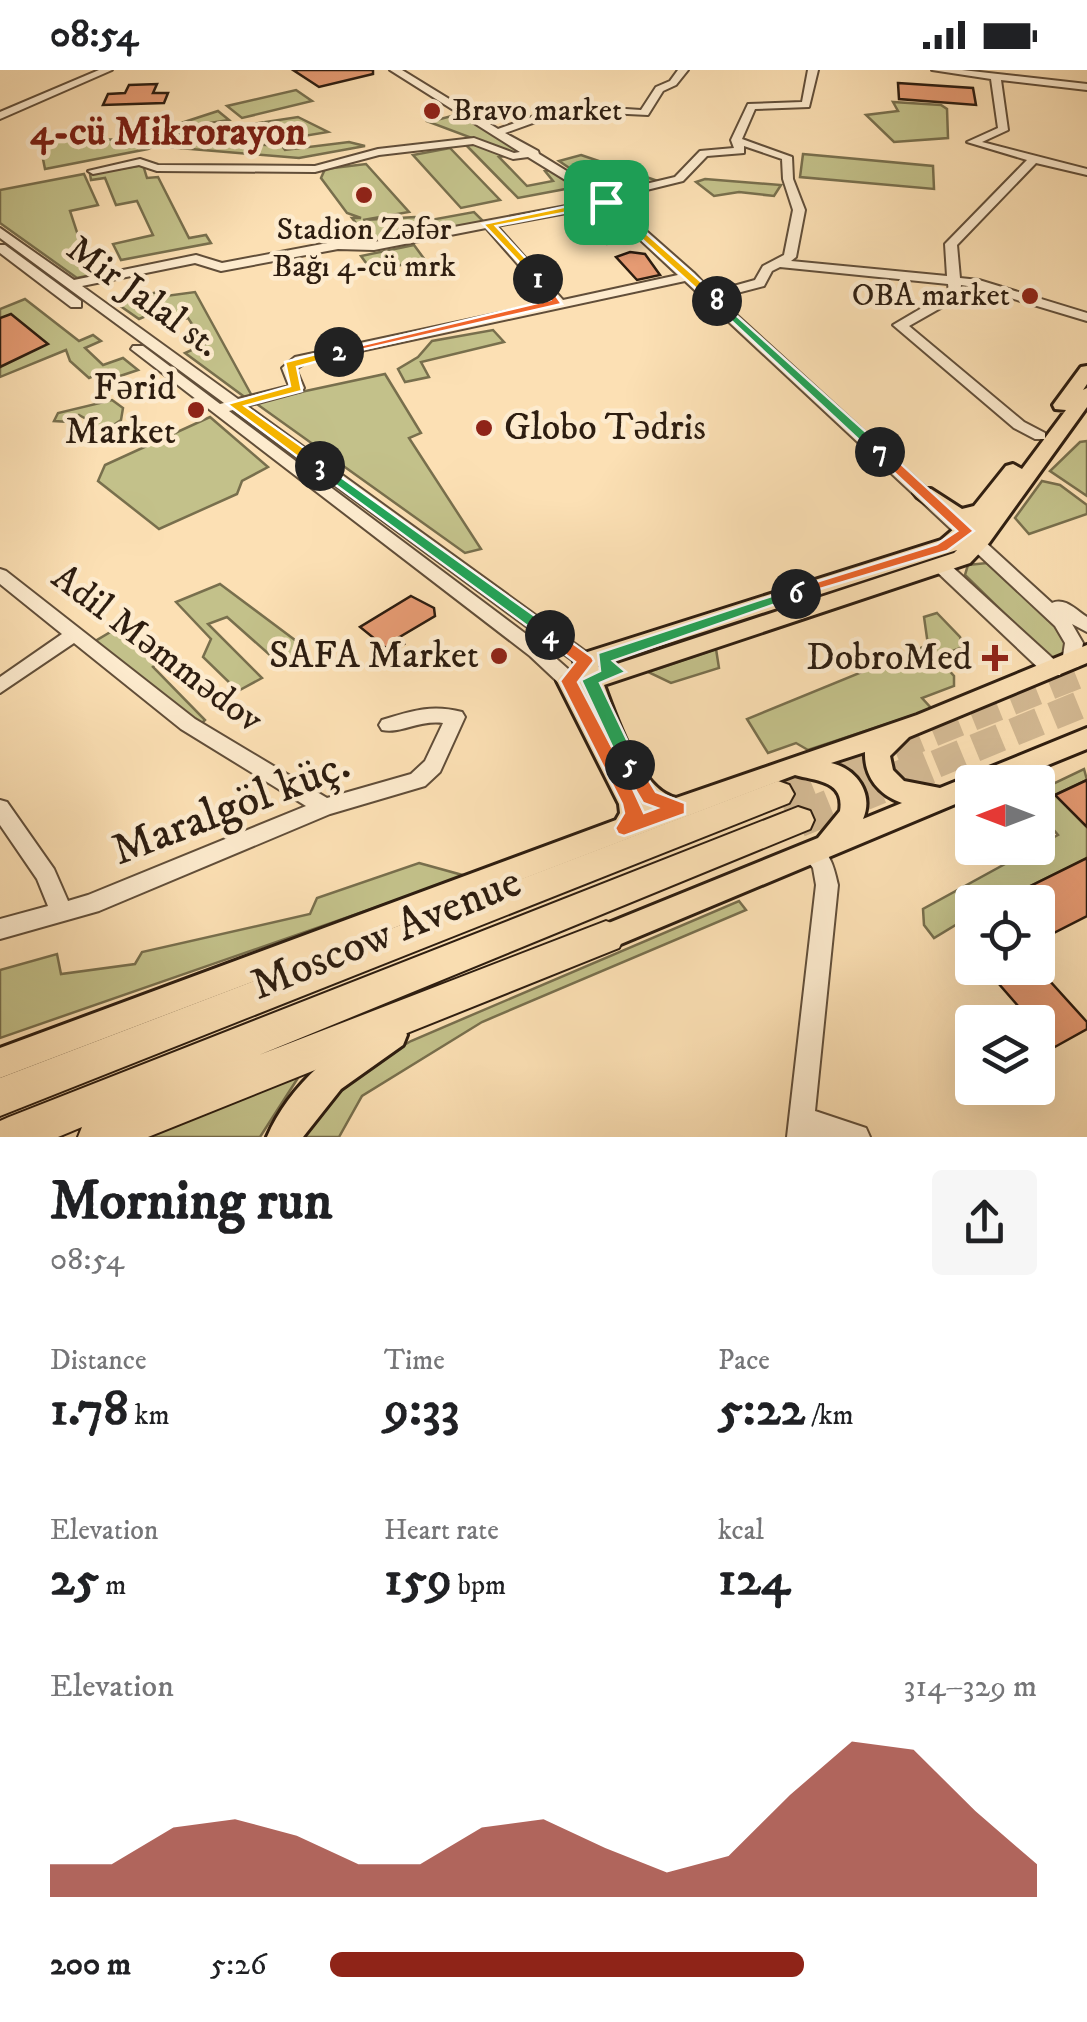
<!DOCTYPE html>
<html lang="en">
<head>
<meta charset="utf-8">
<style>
  body { margin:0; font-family:"IM FELL DW Pica",serif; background:#f6f6f6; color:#202124; height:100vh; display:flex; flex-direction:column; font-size:38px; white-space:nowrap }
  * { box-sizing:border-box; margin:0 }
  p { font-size:32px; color:#757577 }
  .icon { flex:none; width:55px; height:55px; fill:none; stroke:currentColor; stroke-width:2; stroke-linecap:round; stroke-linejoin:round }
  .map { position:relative; height:1067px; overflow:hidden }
  .side { display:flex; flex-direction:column; background:#fff; flex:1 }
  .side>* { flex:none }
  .needle { width:65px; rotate:270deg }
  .buttons { position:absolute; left:955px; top:695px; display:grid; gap:20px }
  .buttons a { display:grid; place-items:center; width:100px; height:100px; border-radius:10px; background:#fff; box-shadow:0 10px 40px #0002; font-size:50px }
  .pin { position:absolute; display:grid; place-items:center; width:85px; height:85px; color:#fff; margin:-42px; border-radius:20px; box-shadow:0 5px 15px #0006 }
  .km { position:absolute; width:50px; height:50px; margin:-25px; border-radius:50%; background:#222; color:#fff; font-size:28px; line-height:50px; text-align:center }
  .round { display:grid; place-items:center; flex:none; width:105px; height:105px; border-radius:10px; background:#f6f6f6 }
  .head { display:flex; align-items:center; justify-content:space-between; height:170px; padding:0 50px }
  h1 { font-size:55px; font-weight:700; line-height:75px }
  .stats { display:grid; grid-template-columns:repeat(3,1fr); gap:15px; height:170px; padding:10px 50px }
  .stats div { display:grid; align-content:center }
  .stats b { font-size:50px; font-weight:700 }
  .stats small { font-size:28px; font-weight:400 }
  .stats p { font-size:28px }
  .chart { height:280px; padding:20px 50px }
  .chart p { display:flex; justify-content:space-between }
  .chart svg { width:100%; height:180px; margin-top:10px; fill:#8f2418; opacity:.7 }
  ul { padding:0 50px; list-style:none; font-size:32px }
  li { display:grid; grid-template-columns:160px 120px 1fr; align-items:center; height:75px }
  li i { height:25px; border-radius:12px; background:#8f2418 }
  .status { display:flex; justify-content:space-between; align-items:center; height:70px; padding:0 50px; background:#fff; direction:ltr }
  .status svg { height:28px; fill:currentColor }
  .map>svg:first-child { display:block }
</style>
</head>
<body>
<div class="status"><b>08:54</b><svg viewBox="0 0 49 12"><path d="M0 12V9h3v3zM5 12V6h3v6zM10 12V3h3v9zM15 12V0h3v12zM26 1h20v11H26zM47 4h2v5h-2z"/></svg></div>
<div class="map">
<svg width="1087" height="1067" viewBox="0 0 1087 1067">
  <rect width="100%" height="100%" fill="#fce0b4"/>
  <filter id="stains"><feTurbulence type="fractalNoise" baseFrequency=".002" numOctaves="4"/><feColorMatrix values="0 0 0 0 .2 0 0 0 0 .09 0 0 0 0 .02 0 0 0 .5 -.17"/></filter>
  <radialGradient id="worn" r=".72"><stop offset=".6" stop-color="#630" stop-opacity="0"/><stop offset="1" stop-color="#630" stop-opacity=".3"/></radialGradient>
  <g fill="#c3c18a" stroke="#786f4d" stroke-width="2.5">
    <path d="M296,20l16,11 -70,17 -15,-12z"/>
    <path d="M893,32l48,3 6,4 1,29 -54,4 -28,-27 32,-4z"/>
    <path d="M218,41l11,9 -32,5 -49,24 -103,20 -3,-15 10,-13 80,-2z"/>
    <path d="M459,44l64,39 -24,4 28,29 26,-5 -8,-10 5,-1 26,17 -58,11 -52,-53 14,-4 -51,-19z"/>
    <path d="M298,47l30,15 -24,4 -9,-7 -11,3 2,9h-40l6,-8 -26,-5z"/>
    <path d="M199,71l83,5 3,4 64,-8 16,4 -66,12 -132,-11z"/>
    <path d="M450,78l50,52 -39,8 -48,-53z"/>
    <path d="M803,84l130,12 1,23 -134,-12z"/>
    <path d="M581,85l80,27 -53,12 -49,-33z"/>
    <path d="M366,94l43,48 -46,8 52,-3 5,5 54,-10 11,11 -112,22 -21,-27h9l-14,-5 -26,-35 4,-9z"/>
    <path d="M143,95l4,13 11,-1 31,61 17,-3 5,8 -90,17 -8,-16 40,-9 -16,-34 -21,4 -11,-27 -14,2 -1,-6z"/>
    <path d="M84,104l14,31 -28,6 21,64 -14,3 -77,-55v-33z"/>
    <path d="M705,109l76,6 -7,11 -35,-4 -25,4 -18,-14z"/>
    <path d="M606,137l32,31 -31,6 -30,-31z"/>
    <path d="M414,175l11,15 -53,11 -11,-15z"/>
    <path d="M157,222l9,4 29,-4 57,104 -6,2 -61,-45 20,-9 -17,-26 -12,3 -16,-11 -21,9 -23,-16z"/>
    <path d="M25,229l54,42 14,-6 8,6 -16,7 18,17 20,-7 15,12 -21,7 -9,-7 -19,8 -19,-17 -4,-11 -66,27v-68z"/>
    <path d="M493,260l11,12 -83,20 8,15 -24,5 -7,-13 20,-12 14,-16z"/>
    <path d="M385,304l36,59 -12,5 72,111 -16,4 -211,-151z"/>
    <path d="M112,330l11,8 -2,12 -15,10 -16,-2 -2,-8 -9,-5 -9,7 -16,-1 4,-8z"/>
    <path d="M210,347l58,50 -26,14 -5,13 -78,35 -61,-48 7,-16z"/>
    <path d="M1087,371v55l-37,-25 30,-29z"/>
    <path d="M1042,411l18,4 27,20v9l-58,20 -14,-16z"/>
    <path d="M963,472l-8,13 -339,110 -4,-6z"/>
    <path d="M987,493l68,58 13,20 -4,13 -12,6 -87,-85 3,-10z"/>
    <path d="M220,514l83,62 -23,18 -53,-47 -19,7 54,54 -24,13 -35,-34 8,-18 -35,-37z"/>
    <path d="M937,543l23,24 3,10 -26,10 17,19v10l-32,12 10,11 -124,41 -12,-7 -28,10 -21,-34 181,-74 -4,-28z"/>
    <path d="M129,551l39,35 -15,11 52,53 -5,5 -108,-82z"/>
    <path d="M716,579l3,19 -48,15 -23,-11z"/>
    <path d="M1084,699l3,11 -32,15 32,32v31l-89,44h-26v13l-38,23 -10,-13 -1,-16 135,-74 -20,-23v-21z"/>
    <path d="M419,793l47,13 -466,162v-68l57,-16 4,20 74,-10 7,-12 168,-38 7,-16z"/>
    <path d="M739,831l7,9 -264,112 -120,74 -23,41h-37c31,-44 63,-70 109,-96z"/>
    <path d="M305,997l-45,70h-126z"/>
  </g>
  <g fill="#e69b73" stroke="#2d1d10" stroke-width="2.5">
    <path d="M293,0h80v4l-54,13z"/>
    <path d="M898,13l75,5 3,17 -77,-6z"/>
    <path d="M157,14l-4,9h15l-4,10 -61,2 5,-11 17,-1 4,-8z"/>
    <path d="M630,182l15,2 15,21 -23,5 -21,-23z"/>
    <path d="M11,244l37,30 -48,23v-49z"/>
    <path d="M411,526l23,12 1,8 -37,22 6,6 -13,8 -31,-25z"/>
    <path d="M1087,710v47l-32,-32z"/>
    <path d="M1087,788v58l-49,25v-39h-40z"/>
    <path d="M985,898h53l49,54v7l-34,19 -15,-19v-7h-6z"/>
  </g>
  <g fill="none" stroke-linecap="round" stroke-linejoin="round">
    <g stroke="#d3b993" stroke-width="28" stroke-dasharray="28 14" stroke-linecap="butt">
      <path d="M855,694l232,-93"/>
      <path d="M936,694l151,-62"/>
    </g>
    <g stroke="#d3b993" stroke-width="35" stroke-dasharray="35 18" stroke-linecap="butt">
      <path d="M778,724l83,-33"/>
      <path d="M798,750l144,-59"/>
    </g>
    <g stroke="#614e39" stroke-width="4">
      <g id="minor">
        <path d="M99,0h13l-112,49v-7z"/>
        <path d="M390,0h12l96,59 67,-24 76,5 15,-23 14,-6 8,-11h10l-12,15 -13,6 -15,24 -82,-4 -61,22 33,18 1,3 65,40 71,-17 25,-26 34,-3 -3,-8 17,-36 54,-2 6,-32h10l-9,37 -54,2 -13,30 50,18 1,22 12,31 -9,47 -5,4 156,15 -2,-32 82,-84 -60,-18 31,-14 -7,-49 -59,-9h30l125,14v6l-86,-10 7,50 -26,12 105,27v6l-51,-12 -79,82 3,33 19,2 108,33v8l-113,-34 -13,-2 -1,12 -51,29 115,96 21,11v6h-10l-21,-11 -121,-103 56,-33 -1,-8 -168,-17 -8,4 -8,15 -46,12 334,305c13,-6 24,7 35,14v15l-15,-8 11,19 -5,24h-14l-2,-5 3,-19 -10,-17 -370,-345 -380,82 -9,6 8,19 -2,3 -55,15 345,250 3,5 -3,5h-12l-347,-256 -4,1 313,235 34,30 2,5 -2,5h-14l-32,-30 -399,-307 2,-3h10l77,58 4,-1 -224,-165v-10l74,52 122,-25 26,8 116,-22 36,1 224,-42 -70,-43 -15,2 -40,-15 -94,11 -64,17 -158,-1 -18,-6 -46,9 -5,-3 52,-12 18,6 157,1 63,-17 96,-11 40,15 6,-1zM744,76l38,13 1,20 10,31 -9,45 -21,11 -8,14 -43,12 -18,-19 -84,-74 73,-18 24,-25 37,-3zM604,136l74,69 -115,25 -66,-74zM486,158l65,74 -256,55 -13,11 7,18 -51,13 -156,-113 113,-23 26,8 117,-22 36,1z"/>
        <path d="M0,175h5l76,56v6h-10l-71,-54z"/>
        <path d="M942,491l6,2 112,102 2,5 -2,5h-14l-110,-104 -2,-4 2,-4z"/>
        <path d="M0,499l6,2 189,148 132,79 84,-24 14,-13 18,-38c-25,-3 -42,11 -61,7l-3,-5 3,-5c30,-9 49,-16 80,-8l3,5 -25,55 -15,14 -95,28 -231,97 -99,28v-20l48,-13 -11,-27 -37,-54v-25l7,2 47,67 14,32 20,-6 218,-89 -125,-77 -107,-86 -74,50v-16l62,-43 -62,-50z"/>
        <path d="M811,772c19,7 23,25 27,43l-23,226 51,17 4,9h-83l29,-252 -3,-17 -13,-17 3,-6z"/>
      </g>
    </g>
    <g stroke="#2d1d10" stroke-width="6">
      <g id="major">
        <path d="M1087,296v18l-4,6 4,-2v19l-98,136 -19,20 -366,122c12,32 36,105 72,113l241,-83 170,-70v18l-178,74 -19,19 3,14 11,11 36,7 147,-60v21l-81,33h-34v15l-368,154 -10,4 -10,-4 -5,-9 5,-9 234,-95 22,-27c5,-30 -23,-30 -45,-36l-795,303v-30l616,-228 4,-7 -1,-9 -62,-123 4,-6 16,-3 -3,-11 4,-6 363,-115 21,-18 -10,-1 -35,-24 -3,-4 3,-4h14l31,20 12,-3 32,-40 7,-2 9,5 44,-59 -11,-1 -2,-4 28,-38zM963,474l-9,9 -337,111 -17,5 -2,-3 359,-116zM865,682c-1,25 14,43 37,51l-39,16c11,-25 -6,-50 -32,-56z"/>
        <path d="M392,950l11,5 4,10 -4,10 -62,44 -38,48h-36c22,-52 73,-96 125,-117z"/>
      </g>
    </g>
    <g stroke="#2d1d10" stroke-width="4">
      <g id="highway">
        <path d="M778,711l11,4 5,9 -5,9 -789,313v-38z"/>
        <path d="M798,737l12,4 4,9 -4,9 -551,226 347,-134 13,5 5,11 -5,11 -471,189h-70l4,-10 -24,10h-58v-16l9,-4z"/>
      </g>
    </g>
    <use href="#minor" fill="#fdebce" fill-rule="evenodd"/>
    <use href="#major" fill="#fce0b4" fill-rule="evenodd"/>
    <use href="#highway" fill="#fce0b4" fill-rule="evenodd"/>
  </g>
  <path fill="#f5b400" stroke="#fff" stroke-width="2.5" d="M606,128l4,6 -114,22 46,50 -4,6 -55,-58z"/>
  <path fill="#f0652b" stroke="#fff" stroke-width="2.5" d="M534,206h8l20,28 -223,51 -6,-3 217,-52z"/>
  <path fill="#f5b400" stroke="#fff" stroke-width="2.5" d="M339,278l5,6 -47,13 5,24 -57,15 80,57v6h-11l-87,-65 63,-18 -5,-24z"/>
  <path fill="#22a559" stroke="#fff" stroke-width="2.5" d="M320,392l236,169v8h-11l-231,-170z"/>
  <path fill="#f0652b" stroke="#fff" stroke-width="2.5" fill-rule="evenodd" d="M545,561h11l36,26 2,4 -16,21 43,82 9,-7 6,2 20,33 29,11v11l-61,22 -6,-2 -3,-6 9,-15 -2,-9 -62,-123 15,-19 -30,-23zM627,706l16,27 14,5 -13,5z"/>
  <path fill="#22a559" stroke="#fff" stroke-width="2.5" d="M790,520l14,4 -191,67 13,11 -26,11 39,82 -3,5h-13l-42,-90 19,-9 -2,-18z"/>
  <path fill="#f0652b" stroke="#fff" stroke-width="2.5" d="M875,379h10l89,82 -27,20 -157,47v-8l147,-46 20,-13 -82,-76z"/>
  <path fill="#22a559" stroke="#fff" stroke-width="2.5" d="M717,228l168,151v6h-10l-162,-151z"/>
  <path fill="#f5b400" stroke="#fff" stroke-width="2.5" d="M606,128l115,101v5h-8l-110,-100z"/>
  <g fill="#8f2418" stroke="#fdebce" stroke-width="4">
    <circle cx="432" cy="41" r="10"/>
    <circle cx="364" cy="125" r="10"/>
    <circle cx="1030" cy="226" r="10"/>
    <circle cx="196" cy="340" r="10"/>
    <circle cx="484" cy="358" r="10"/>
    <circle cx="499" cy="586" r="10"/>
    <path d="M990 573h10v10h10v10h-10v10h-10v-10h-10v-10h10z"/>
  </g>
  <g text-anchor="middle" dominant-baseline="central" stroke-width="9" stroke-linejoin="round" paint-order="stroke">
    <g font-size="32" fill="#2d1d10" stroke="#fdebce" text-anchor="start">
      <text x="452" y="41">Bravo market</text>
      <text x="364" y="160" text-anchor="middle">Stadion Zəfər<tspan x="364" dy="37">Bağı 4-cü mrk</tspan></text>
      <text x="1010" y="226" text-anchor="end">OBA market</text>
    </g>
    <g font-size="38" fill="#2d1d10" stroke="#fdebce">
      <text transform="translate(143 227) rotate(36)">Mir Jalal st.</text>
      <text transform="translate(157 579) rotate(37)">Adil Məmmədov</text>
    </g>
    <g font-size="38" fill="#2d1d10" stroke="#fdebce" text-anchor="end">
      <text x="176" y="318">Fərid<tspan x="176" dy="44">Market</tspan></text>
      <text x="504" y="358" text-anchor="start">Globo Tədris</text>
      <text x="479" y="586">SAFA Market</text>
      <text x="972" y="588">DobroMed</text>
    </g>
    <g font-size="40" font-weight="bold" fill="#7a1f14" stroke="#fdebce">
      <text x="168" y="63">4-cü Mikrorayon</text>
    </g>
    <g font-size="45" fill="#2d1d10" stroke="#fdebce">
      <text transform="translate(231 738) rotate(-21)">Maralgöl küç.</text>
      <text transform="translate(386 864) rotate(-22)">Moscow Avenue</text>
    </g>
  </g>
  <rect width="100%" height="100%" filter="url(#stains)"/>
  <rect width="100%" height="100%" fill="url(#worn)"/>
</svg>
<div class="buttons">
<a><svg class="needle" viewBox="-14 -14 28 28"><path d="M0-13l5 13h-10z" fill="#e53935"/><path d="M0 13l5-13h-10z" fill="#757577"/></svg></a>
<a><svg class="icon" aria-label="locate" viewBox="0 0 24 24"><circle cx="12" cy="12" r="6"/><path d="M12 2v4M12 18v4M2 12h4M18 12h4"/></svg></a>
<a><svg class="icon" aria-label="layers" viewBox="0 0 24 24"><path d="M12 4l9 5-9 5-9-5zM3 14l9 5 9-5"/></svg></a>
</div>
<div class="pin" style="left:606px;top:132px;background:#1e9e55"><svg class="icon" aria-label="arrive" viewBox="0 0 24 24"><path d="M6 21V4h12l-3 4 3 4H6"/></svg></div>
<b class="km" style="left:538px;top:209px">1</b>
<b class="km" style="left:339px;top:282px">2</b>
<b class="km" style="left:320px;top:396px">3</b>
<b class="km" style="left:550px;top:565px">4</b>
<b class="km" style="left:630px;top:695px">5</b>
<b class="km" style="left:796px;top:524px">6</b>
<b class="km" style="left:880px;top:382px">7</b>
<b class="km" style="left:717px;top:231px">8</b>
</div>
<section class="side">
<div class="head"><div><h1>Morning run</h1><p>08:54</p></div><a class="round"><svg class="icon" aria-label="share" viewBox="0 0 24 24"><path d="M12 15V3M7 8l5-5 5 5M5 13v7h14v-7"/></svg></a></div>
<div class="stats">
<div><p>Distance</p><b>1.78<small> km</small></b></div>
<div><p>Time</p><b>9:33</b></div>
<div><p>Pace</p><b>5:22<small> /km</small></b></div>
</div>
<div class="stats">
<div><p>Elevation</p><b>25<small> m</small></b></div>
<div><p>Heart rate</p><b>159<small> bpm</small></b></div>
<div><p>kcal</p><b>124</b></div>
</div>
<div class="chart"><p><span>Elevation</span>314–329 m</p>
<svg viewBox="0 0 160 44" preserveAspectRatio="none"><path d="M0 44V36L10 36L20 27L30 25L40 29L50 36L60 36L70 27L80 25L90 32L100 38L110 34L120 19L130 6L140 8L150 23L160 36V44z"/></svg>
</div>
<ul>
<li><b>200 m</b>5:26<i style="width:67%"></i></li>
</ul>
</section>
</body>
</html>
